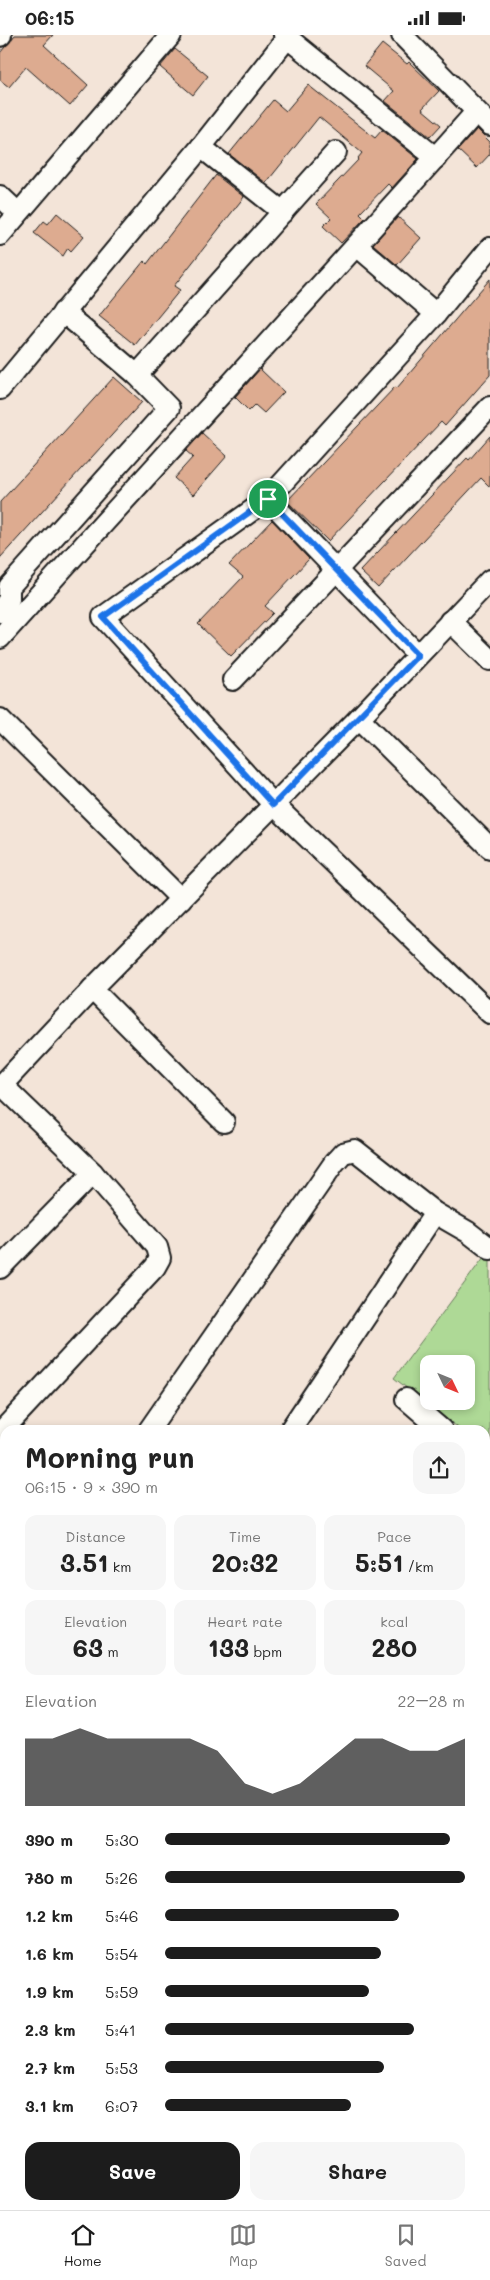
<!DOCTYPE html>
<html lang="en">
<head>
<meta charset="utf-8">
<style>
  body { margin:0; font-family:Mali,sans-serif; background:#f6f6f6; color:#222; height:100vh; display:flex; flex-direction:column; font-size:19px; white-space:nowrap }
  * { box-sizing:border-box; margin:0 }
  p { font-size:16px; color:#767676 }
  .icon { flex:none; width:28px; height:28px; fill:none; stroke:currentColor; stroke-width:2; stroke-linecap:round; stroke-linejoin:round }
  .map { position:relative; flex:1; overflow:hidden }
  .sheet { position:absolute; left:0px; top:1390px; width:490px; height:785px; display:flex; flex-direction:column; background:#fff; border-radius:15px 15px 0 0; box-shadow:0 2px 8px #0003 }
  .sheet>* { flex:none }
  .needle { width:32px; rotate:133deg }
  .controls { position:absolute; left:420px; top:1320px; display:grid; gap:10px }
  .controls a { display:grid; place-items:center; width:55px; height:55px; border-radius:10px; background:#fff; box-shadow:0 2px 8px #0003; font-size:25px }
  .pin { position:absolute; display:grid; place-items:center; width:42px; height:42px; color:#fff; margin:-21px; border:2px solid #fff; border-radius:50%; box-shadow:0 1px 5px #0007 }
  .round { display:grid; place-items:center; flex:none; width:52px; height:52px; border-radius:15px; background:#f6f6f6 }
  .summary { display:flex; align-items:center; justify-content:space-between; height:85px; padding:0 25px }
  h1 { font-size:28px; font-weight:700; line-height:38px }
  .figures { display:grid; grid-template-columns:repeat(3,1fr); gap:8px; height:85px; padding:5px 25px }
  .figures div { display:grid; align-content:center; border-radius:12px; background:#f6f6f6; text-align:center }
  .figures b { font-size:25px; font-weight:700 }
  .figures small { font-size:14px; font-weight:400 }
  .figures p { font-size:14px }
  .chart { height:140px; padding:10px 25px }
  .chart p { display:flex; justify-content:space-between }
  .chart svg { width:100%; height:90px; margin-top:5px; fill:#1c1c1c; opacity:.7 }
  .button { display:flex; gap:10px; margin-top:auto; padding:10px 25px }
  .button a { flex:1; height:58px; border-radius:15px; background:#1c1c1c; color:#fff; font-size:20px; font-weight:700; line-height:58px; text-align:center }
  .button a+a { background:#f6f6f6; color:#222 }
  ul { padding:0 25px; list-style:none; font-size:16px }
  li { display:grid; grid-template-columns:80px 60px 1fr; align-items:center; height:38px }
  li i { height:12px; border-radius:6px; background:#1c1c1c }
  .status { display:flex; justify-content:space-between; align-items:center; height:35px; padding:0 25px; background:#fff; direction:ltr }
  .status svg { height:14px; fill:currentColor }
  .tab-bar { display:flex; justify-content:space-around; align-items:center; height:70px; border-top:1px solid #e0e0e0; background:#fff; font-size:14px; color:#767676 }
  .tab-bar a { display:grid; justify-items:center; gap:2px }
  .tab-bar .active { color:#1c1c1c }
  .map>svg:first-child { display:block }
</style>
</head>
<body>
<div class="status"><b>06:15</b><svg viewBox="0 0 49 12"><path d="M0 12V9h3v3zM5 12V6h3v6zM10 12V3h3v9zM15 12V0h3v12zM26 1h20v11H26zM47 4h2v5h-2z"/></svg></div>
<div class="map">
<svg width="490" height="2175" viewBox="0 0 490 2175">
  <rect width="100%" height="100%" fill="#f3e4d8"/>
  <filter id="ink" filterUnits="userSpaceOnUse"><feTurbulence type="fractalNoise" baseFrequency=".02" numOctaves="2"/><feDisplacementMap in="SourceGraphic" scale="10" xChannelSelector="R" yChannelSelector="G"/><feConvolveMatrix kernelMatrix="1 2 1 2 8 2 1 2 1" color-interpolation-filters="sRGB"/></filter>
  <g filter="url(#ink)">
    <path fill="#aed996" stroke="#657a59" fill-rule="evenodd" d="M484,1222l6,5v190l-5,-4v-18h-24l-67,-52zM429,1329h37v37h-37z"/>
    <g fill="#7bcdd2" stroke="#558689">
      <path d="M0,1881l5,3v54l-5,-4z"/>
      <path d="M234,2170h51l4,5h-52z"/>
    </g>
    <g fill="#ddab90" stroke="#1c1c1c">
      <path d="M15,0h38l-9,10 44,40 -18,21 -44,-39 -17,20 -9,-7v-27z"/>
      <path d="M382,9l25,20 2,-2 30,29 -17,18 19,16 -11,12 -45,-36 9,-10 -30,-25z"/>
      <path d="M175,14l33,27 -15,19 -33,-28z"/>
      <path d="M308,50l67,53 7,-8 36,29 -26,29 -4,-4 -28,29 5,5 -24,25 -18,-17 8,-8 -15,-14 43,-45 -1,-1 4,-5 -43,-36 -53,66 -37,-29 44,-54 13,11z"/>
      <path d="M477,94l13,13v12l-13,14 -19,-18z"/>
      <path d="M216,140l28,22 -70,89 6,4 -45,55 -36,-29 45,-55 3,3z"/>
      <path d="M57,178l27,23 -13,15 -3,-3 -5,8 -29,-23 10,-12 4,3z"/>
      <path d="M398,182l23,21 -24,27 -24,-21z"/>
      <path d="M490,244v96l-45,51 -4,-4 -113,119 -41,-40 108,-114 2,1z"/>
      <path d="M260,334l24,23 -20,21 -9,-8 -6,6 -14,-14z"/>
      <path d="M114,342l28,25 -142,156v-56z"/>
      <path d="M202,398l25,23 -34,39 -19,-17 19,-21 -7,-6z"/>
      <path d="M490,401v51l-9,-9 -103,110 -18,-17 107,-113 2,2z"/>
      <path d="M272,485l37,39 -44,47 8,7 -42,43 -33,-32 45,-47 -14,-12z"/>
    </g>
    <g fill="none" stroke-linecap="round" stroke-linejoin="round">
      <g stroke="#1c1c1c" stroke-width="24">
        <g id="minor">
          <path d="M284,0l152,123"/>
          <path d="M402,0l88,90"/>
          <path d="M0,1l1,-1"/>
          <path d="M201,112l82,65"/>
          <path d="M0,161l18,17"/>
          <path d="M0,200l171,-200"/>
          <path d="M357,211l79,68"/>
          <path d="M490,213l-54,66 -168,185 -165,118 170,187 217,209"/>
          <path d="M63,277l74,63 199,-223"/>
          <path d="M0,354l201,-242 86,-109"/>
          <path d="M268,464l150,156"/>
          <path d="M0,577l9,-13v-12l160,-179 -32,-33"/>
          <path d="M450,586l40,39"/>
          <path d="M0,603c158,-176 319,-349 476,-526"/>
          <path d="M233,645l257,-273"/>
          <path d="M359,683l131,130"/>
          <path d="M0,684l181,180"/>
          <path d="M92,954l132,133"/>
          <path d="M0,1052l92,-98 267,-271 131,-138"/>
          <path d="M0,1233l93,-95"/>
          <path d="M406,1364l36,31"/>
          <path d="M149,1395l185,-267 9,-10 12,-3 80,63 33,19 22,17"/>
          <path d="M290,1395l145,-217"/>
          <path d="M0,1398l155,-166 5,-9 -3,-11 -64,-74 -91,-88"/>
          <path d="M0,1432l5,6"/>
          <path d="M485,1448l5,-6"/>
          <path d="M0,1473l5,-5"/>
          <path d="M0,1604l5,-7"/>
          <path d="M485,1613l5,-6"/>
          <path d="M0,1771l5,3"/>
          <path d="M485,1877l5,-6"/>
          <path d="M485,1988l5,-4"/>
          <path d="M0,2139l5,-3"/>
          <path d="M485,2157l5,-4"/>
          <path d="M367,2170l4,5"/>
          <path d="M113,2175l6,-5"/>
          <path d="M146,2175l8,-5"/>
          <path d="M464,2175l6,-5"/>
        </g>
      </g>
      <g stroke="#1c1c1c" stroke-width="2.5" stroke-dasharray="1 4" stroke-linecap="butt">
        <path d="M0,1851l5,2"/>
        <path d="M0,1947l5,4"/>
        <path d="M217,2170l3,5"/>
        <path d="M316,2170l3,5"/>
      </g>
      <use href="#minor" stroke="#fdfcf7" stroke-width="20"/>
    </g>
  </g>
  <g fill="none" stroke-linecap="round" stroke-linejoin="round" filter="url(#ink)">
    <g stroke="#fff" stroke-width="10">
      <path id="route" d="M268,464l150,156 -145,150 -170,-188z"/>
    </g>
    <use href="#route" stroke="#1a73e8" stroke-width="6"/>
  </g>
</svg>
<div class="controls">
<a><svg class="needle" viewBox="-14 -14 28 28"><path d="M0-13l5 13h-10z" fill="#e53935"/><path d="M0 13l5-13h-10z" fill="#767676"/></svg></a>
</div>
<div class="pin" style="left:268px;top:464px;background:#1e9e55"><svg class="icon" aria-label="arrive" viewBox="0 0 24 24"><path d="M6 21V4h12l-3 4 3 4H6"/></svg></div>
<section class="sheet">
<div class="summary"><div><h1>Morning run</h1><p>06:15 · 9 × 390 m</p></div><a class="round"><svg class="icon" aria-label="share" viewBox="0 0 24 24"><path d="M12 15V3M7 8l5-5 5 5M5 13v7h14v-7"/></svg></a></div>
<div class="figures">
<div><p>Distance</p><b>3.51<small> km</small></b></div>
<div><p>Time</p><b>20:32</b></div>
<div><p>Pace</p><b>5:51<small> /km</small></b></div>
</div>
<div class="figures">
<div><p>Elevation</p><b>63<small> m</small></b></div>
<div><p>Heart rate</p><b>133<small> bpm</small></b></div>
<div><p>kcal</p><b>280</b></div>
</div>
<div class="chart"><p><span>Elevation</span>22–28 m</p>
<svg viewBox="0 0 160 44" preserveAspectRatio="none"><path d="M0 44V11L10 11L20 6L30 11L40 11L50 11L60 11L70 17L80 33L90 38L100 33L110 22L120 11L130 11L140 17L150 17L160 11V44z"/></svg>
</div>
<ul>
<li><b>390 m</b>5:30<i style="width:95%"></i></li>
<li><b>780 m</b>5:26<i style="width:100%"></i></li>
<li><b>1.2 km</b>5:46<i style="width:78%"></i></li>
<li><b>1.6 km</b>5:54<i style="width:72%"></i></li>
<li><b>1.9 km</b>5:59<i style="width:68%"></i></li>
<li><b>2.3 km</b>5:41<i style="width:83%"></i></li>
<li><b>2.7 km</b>5:53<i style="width:73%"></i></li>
<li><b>3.1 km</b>6:07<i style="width:62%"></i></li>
</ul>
<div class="button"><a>Save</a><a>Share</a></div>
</section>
</div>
<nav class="tab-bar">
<a class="active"><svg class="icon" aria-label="home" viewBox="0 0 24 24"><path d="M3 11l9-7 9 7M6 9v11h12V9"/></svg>Home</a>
<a><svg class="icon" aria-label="map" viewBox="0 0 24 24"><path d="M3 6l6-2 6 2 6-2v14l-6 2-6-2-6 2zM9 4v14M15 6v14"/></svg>Map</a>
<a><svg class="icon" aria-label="saved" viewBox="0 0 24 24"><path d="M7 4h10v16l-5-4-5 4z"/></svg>Saved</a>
</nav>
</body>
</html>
